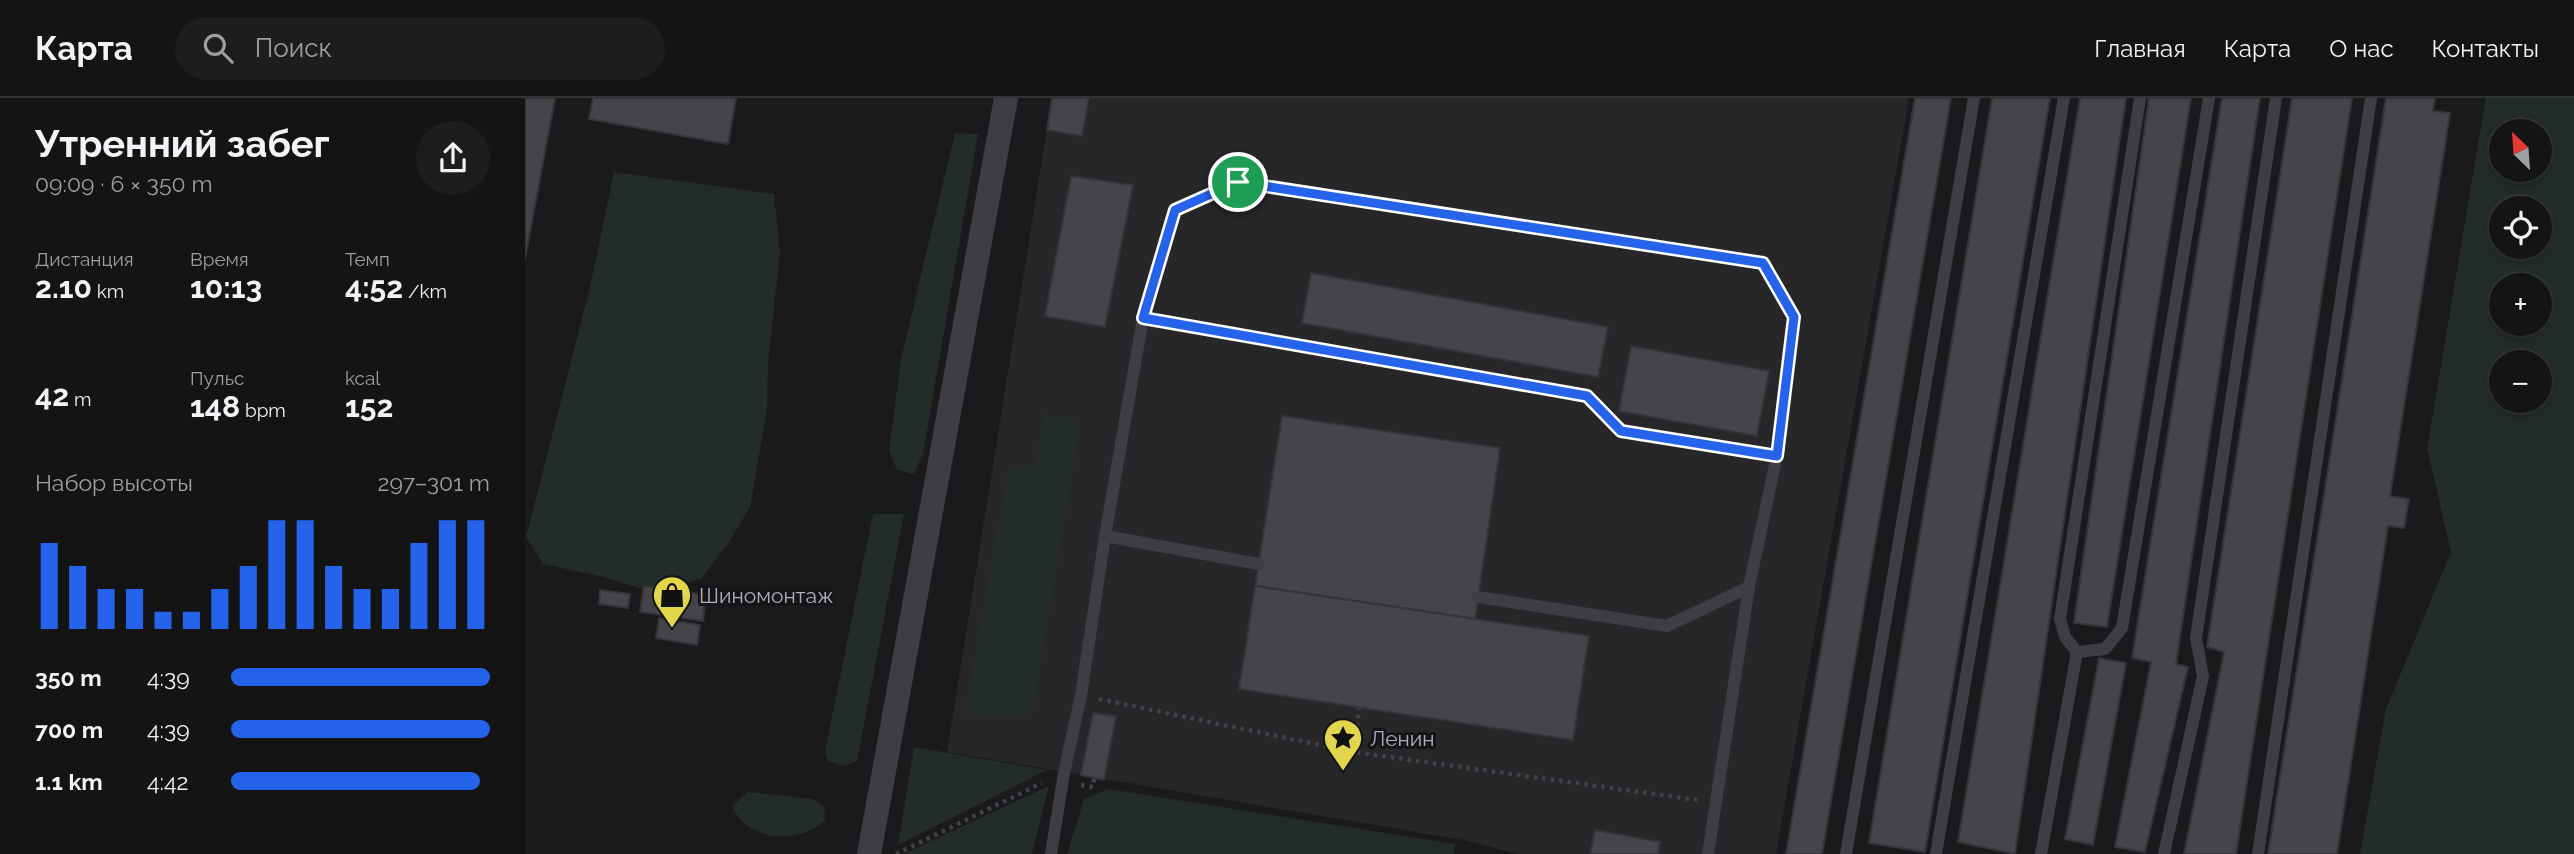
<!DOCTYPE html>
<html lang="ru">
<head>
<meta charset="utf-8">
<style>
  body { margin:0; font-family:Raleway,sans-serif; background:#1d1d1e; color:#f1f3f6; height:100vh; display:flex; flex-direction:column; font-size:26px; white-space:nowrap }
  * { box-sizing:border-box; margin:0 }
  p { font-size:23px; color:#9d9ea0 }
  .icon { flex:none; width:38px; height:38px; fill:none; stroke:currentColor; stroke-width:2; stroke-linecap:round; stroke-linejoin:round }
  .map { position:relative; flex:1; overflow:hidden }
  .panel { display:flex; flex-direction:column; background:#141415; width:525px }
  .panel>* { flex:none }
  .needle { width:46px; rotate:335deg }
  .buttons { position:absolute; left:1964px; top:21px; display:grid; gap:14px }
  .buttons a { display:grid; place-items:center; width:63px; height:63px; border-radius:50%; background:#141415; box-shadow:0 4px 10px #0003,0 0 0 2px #333334; font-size:35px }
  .pin { position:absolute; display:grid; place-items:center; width:60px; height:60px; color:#fff; margin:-30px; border:4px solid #fff; border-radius:50%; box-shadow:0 2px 7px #0007 }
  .round { display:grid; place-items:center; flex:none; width:74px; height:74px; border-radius:37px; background:#1d1d1e }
  .headline { display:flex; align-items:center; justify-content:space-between; height:119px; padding:0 35px }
  h1 { font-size:38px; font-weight:700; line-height:52px }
  .metrics { display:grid; grid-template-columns:repeat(3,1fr); gap:10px; height:119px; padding:7px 35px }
  .metrics div { display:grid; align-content:center }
  .metrics b { font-size:30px; font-weight:700 }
  .metrics small { font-size:19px; font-weight:400 }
  .metrics p { font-size:19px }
  .chart { height:196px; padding:14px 35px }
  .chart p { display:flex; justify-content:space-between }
  .chart svg { width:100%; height:126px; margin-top:7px; stroke:#2563eb; stroke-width:6 }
  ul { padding:0 35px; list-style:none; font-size:23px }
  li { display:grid; grid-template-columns:112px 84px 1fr; align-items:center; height:52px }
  li i { height:18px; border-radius:9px; background:#2563eb }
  header { display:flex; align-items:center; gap:42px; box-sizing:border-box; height:98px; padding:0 35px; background:#141415; border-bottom:2px solid #333334 }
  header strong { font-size:33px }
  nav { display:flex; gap:38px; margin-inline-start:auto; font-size:24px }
  .search { width:490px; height:63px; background:#1d1d1e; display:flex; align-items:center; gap:18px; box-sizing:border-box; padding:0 24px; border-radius:38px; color:#9d9ea0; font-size:26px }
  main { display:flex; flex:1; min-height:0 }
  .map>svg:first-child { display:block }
</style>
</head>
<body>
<header>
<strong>Карта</strong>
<div class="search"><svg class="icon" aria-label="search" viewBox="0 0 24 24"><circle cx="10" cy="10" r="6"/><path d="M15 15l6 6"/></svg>Поиск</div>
<nav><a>Главная</a><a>Карта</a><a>О нас</a><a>Контакты</a></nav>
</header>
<main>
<section class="panel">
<div class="headline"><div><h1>Утренний забег</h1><p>09:09 · 6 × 350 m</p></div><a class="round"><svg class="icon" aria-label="share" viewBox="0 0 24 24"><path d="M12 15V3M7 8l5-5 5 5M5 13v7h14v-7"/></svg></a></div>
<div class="metrics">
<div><p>Дистанция</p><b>2.10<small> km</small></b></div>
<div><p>Время</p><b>10:13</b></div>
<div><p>Темп</p><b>4:52<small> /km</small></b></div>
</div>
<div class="metrics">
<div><b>42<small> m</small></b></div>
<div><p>Пульс</p><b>148<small> bpm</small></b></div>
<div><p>kcal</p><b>152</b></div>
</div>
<div class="chart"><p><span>Набор высоты</span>297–301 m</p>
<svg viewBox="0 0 160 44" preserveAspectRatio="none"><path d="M5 44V14M15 44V22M25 44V30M35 44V30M45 44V38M55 44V38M65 44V30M75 44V22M85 44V6M95 44V6M105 44V22M115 44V30M125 44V30M135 44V14M145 44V6M155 44V6"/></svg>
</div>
<ul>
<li><b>350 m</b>4:39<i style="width:100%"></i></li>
<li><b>700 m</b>4:39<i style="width:100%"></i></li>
<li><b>1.1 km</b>4:42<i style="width:96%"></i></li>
</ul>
</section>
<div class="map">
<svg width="2049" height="756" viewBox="0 0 2049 756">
  <rect width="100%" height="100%" fill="#1a1a1c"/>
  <path fill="#272629" d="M527,0h857l-133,756h-258l-55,-14 -516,-88z"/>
  <g fill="#242c27" fill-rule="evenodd">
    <path d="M1961,0h88v756h-214l26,-145 65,-157 -24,-104zM1976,33h38v39h-38zM1976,110h38v39h-38zM2014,187v39h-38v-39zM2014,264v39h-38v-39z"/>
    <path d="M430,35l23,1 -55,320 -9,20 -17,-4 -8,-19 12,-92z"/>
    <path d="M89,74l160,22 6,59 -12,109 -1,47 -17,98 -22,37 -27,35 -49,13 -48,-15 -61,-13 -17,-27 63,-245z"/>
    <path d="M518,316l38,7 -49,296 -68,-3 44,-245 28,-5z"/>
    <path d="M348,416h31l-47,247 -12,5 -17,-5 -3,-10z"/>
    <path d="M389,649l133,23 -149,75z"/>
    <path d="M524,688l-17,68h-129z"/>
    <path d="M583,691l347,55 -1,10h-387l17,-55z"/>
    <path d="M223,694l64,7 12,8 1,13c-26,25 -78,22 -93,-14z"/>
  </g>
  <g fill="#454449" stroke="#353438" stroke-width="2">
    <path d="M0,0h30l-30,161z"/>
    <path d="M68,0h143l-8,46 -139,-25z"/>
    <path d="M527,0h37l-7,38 -35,-6z"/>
    <path d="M1390,0h36l-129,756h-36z"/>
    <path d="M1467,0h58l-125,754 -56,-9z"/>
    <path d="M1555,0h46l-111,756 -57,-12z"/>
    <path d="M1624,0h42l-84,529 -33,-4z"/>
    <path d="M1697,0h38l-84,566 12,3 -43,185 -30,-5 36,-185 -19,-4z"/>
    <path d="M1767,0h60l-116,756h-52l40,-202 -17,-5z"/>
    <path d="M1861,0h49l-2,13 17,2 -60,383 19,3 -5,29 -16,-2 -51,328h-69z"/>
    <path d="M546,78l62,9 -28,142 -60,-11z"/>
    <path d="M786,175l297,54 -10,50 -296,-54z"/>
    <path d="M1106,248l138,25 -12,65 -138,-25z"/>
    <path d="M757,318l218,32 -25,171 -220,-33z"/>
    <path d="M119,488l62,9 -3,26 -63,-9z"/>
    <path d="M730,488l334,50 -16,104 -334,-51z"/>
    <path d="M75,492l30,4 -2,14 -29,-4z"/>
    <path d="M134,520l41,7 -3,20 -41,-7z"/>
    <path d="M1574,560l27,5 -33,182 -28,-6z"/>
    <path d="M568,615l23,3 -12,64 -23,-5z"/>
    <path d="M1070,732l65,12 -2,12h-68z"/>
  </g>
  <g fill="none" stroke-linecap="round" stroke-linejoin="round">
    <g stroke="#414147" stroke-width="4.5" stroke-dasharray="3.5 5" stroke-linecap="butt">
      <path d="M636,223l426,75 34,35 135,21"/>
      <path d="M574,601l255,53 343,48"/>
      <path d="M829,654l5,-44"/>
      <path d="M556,687l12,2 1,-9"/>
      <path d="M371,756l146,-71"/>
    </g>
    <g stroke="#3e3d43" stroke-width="12">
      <path d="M580,438l154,28"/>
      <path d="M953,499l189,29 82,-39"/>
      <path d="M1552,554l28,-3 17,-21 87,-530"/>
      <path d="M526,756l13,-81 17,-78 24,-159 38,-218 32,-108 63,-28 526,81 30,54 -17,138 -28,132 -41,267"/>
      <path d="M1321,756l128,-756"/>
      <path d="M1411,756l128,-756"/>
      <path d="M1516,756l36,-202 -12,-15 -5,-18 80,-521"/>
      <path d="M1639,756l39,-178 -7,-38 80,-540"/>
      <path d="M1733,756l113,-756"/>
    </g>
    <path stroke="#3e3d43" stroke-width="24" d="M344,756l137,-756"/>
  </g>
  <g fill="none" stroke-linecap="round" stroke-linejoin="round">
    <g stroke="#fff" stroke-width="14">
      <path id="route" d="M713,84l525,81 31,54 -17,139 -156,-25 -34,-35 -444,-78 32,-108z"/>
    </g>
    <use href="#route" stroke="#2563eb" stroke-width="9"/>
  </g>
  <defs>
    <g id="shop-pin" transform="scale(2.0125)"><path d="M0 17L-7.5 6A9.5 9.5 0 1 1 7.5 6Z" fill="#e2d74c" stroke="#151517"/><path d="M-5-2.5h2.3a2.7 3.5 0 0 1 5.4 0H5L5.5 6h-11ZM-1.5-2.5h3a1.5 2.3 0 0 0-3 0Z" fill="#111"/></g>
    <g id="sight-pin" transform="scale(2.0125)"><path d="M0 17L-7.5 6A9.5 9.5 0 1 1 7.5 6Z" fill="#e2d74c" stroke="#151517"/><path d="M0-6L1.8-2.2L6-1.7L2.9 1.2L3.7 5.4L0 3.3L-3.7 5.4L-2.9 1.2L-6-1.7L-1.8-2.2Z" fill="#111"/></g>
  </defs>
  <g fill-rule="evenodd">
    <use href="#shop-pin" x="147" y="497"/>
    <use href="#sight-pin" x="818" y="640"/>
  </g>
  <g text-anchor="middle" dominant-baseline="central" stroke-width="6" stroke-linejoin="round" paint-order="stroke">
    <g font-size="21" fill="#aeaeba" stroke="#151517" text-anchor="start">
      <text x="174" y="497">Шиномонтаж</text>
      <text x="845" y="640">Ленин</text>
    </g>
  </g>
</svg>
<div class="buttons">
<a><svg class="needle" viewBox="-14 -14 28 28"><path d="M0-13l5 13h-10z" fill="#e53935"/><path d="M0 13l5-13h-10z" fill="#9d9ea0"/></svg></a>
<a><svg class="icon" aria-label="locate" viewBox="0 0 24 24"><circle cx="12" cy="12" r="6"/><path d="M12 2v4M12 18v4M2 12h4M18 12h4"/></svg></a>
<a>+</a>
<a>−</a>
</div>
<div class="pin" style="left:713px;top:84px;background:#1e9e55"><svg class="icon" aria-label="arrive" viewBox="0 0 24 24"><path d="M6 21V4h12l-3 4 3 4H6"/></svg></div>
</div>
</main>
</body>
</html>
